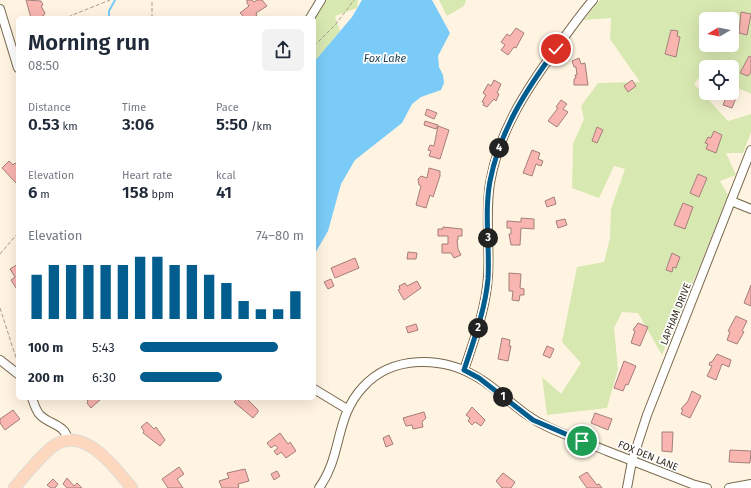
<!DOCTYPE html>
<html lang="en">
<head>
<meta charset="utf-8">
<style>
  body { margin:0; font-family:"Fira Sans",sans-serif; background:#f2f2f3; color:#1f2937; height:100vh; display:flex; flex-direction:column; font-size:15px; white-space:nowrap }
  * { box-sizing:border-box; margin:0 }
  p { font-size:13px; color:#747a83 }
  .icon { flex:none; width:22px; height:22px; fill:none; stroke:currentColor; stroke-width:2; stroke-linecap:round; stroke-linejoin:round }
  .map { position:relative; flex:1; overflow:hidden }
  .sheet { position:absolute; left:16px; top:16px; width:300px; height:384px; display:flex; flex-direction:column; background:#fff; border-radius:6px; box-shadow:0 4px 16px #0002 }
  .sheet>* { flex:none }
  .needle { width:26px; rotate:260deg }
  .tools { position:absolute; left:699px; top:12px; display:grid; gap:8px }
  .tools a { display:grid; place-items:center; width:40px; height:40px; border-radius:6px; background:#fff; box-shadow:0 4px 16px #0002; font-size:20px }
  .pin { position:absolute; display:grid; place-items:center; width:34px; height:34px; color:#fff; margin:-17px; border:2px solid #fff; border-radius:50%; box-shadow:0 1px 4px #0007 }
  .km { position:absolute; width:20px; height:20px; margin:-10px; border-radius:50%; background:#222; color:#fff; font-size:11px; line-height:20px; text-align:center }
  .round { display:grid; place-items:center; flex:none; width:42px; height:42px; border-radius:6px; background:#f2f2f3 }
  .overview { display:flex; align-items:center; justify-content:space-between; height:68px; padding:0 12px }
  h1 { font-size:22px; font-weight:600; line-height:30px }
  .metrics { display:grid; grid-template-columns:repeat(3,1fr); gap:6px; height:68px; padding:4px 12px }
  .metrics div { display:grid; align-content:center }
  .metrics b { font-size:17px; font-weight:600 }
  .metrics small { font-size:11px; font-weight:400 }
  .metrics p { font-size:11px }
  .chart { height:112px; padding:8px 12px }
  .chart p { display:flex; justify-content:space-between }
  .chart svg { width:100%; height:72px; margin-top:4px; stroke:#015d8e; stroke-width:6 }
  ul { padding:0 12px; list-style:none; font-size:13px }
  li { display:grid; grid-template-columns:64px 48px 1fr; align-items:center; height:30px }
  li i { height:10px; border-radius:5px; background:#015d8e }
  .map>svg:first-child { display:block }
</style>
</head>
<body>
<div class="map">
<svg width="751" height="488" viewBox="0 0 751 488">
  <rect width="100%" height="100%" fill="#fff4e1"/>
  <g fill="#d8e8b1" fill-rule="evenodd">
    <path d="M326,0h32l-1,8 -22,8 5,15 -26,31v-43z"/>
    <path d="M439,0h27l-2,6 -17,10z"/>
    <path d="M600,0h151v94l-19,-9v-18h-26v6l-3,-1 -9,12 34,37 23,-7v18l-8,21h-17l10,22 -16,6 8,14 -30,75 -36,85 -24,-42 -16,-1 -8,16 4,41 -11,39 -60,7 -5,-38 19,17 20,-31 -19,-21 15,-75 27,-5 6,-24 1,-29 14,-40 -11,-3 -15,32 -27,-10 1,-44 11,-25 -3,-13 17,-23 42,-1 -30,-43 1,-21 -27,2zM706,19h26v26h-26z"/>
  </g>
  <path fill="#7acbf7" d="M362,0h70l18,33 -12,23 1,11 4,8 1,8 -3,7 -20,7 -9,7 -10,19 -47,37 -14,24 -13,47 -14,24v-193l38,-45z"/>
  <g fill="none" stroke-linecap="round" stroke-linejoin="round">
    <path stroke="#7acbf7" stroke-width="2" d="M109,18v-7l6,-11"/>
  </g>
  <g fill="#f9b5af" stroke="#a47f7c">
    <path d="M26,0l15,1 2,4 -2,1 4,7 -1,2 -5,3h-8z"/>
    <path d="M247,0h5l2,2 3,-2h5l5,6 -11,7 1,2 -4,3h-13l3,-2 -3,-3 9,-7 -2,-3z"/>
    <path d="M741,12l10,2 -4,21 -8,-2z"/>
    <path d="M516,28l8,5 -8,15 -2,-1 -6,8 -7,-5 4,-5 -4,-3 6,-8 3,2z"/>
    <path d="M671,30l7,1 -1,5 3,1 -4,20 -11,-3z"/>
    <path d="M749,56l2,1v15l-3,4 -8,-3z"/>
    <path d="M579,58l2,6 4,-1 3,22h-14v-6l2,-1 -1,-3h2l-1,-8h-2l-2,-6z"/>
    <path d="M494,80l7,4 -4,9 2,1 -3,7 -2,-2 -7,8 -4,-2 1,-2 -2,-1 4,-7 -3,-2 5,-9 3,2z"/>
    <path d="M632,80l4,6 -8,6 -4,-6z"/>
    <path d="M732,87l7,3 -7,18 -9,-3 5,-12h4z"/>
    <path d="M561,100l6,4 -4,5 5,3 -11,15 -9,-6 10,-13 -2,-1z"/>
    <path d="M427,109l10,4 -3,6 -9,-4z"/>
    <path d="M425,121l13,4 -2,4 -12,-4z"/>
    <path d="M438,126l11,4 -9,29 -11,-3 2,-5 -3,-1 2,-5 4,1z"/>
    <path d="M597,127l6,3 -6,13 -5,-2z"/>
    <path d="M714,131l8,4 -6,18 -10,-4 2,-5 -3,-1 3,-6 3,1z"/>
    <path d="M532,150l8,3 -2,6 5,2 -2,5 -5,-2 -4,12 -9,-3z"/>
    <path d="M9,161l4,4 2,-2 3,2v16l-2,2 -14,-15z"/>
    <path d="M429,168l11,3v5l-7,21 -3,-2 -4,13 -10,-3 5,-19 -2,-1 -1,-6 3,-3 6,2z"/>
    <path d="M698,174l9,4 -8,19 -9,-4z"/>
    <path d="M554,197l2,7 -9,3 -2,-6z"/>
    <path d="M683,203l10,4 -8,22 -11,-4z"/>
    <path d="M521,218l13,1v10l-13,-1 -1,17h-9l-2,-11h2v-6h-4v-7l14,1z"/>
    <path d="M565,219l2,6 -9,3 -2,-7z"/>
    <path d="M443,227l19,2v7h-4v4h-1l1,9 3,6 -7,3 -3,-5h-9v-9h6v-8h-10v-7h5z"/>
    <path d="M408,252l9,1 -1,6h-9z"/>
    <path d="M672,253l8,4 -4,11 -3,-1 -1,5 -6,-2z"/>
    <path d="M355,258l4,10 -24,10 -4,-10z"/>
    <path d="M18,264v27l-7,-11 4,-3 -5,-8z"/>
    <path d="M509,273l12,1 -1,14 4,1v6h-4l-1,6 -7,-1 1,-9h-4z"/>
    <path d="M331,279l3,7 -6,3 -4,-7z"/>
    <path d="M417,281l4,7 -17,12 -6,-10 2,-1 -1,-3 6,-3 2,3z"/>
    <path d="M751,285v21l-7,-3z"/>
    <path d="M736,316l11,5 -5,10 2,1 -7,12 -10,-4 3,-8 -2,-1z"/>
    <path d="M638,323l10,4 -8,19 -9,-3 4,-12 -2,-1z"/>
    <path d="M416,324l2,6 -10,3 -2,-6z"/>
    <path d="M502,338l8,2 -1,6h2l-3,15 -10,-2z"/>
    <path d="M547,346l7,3 -4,9 -7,-3z"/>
    <path d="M717,354l14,6 -2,7 -7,-3 -6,16 -9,-4 5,-10 -3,-1 1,-3h2z"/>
    <path d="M624,361l12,5 -8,19 -2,-1 -3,7 -9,-3z"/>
    <path d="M692,391l9,5 -11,22 -9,-4 2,-4 -2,-1 7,-8z"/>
    <path d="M85,398h16v1l-10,9 -4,-5 1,-2z"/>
    <path d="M238,398h8l12,12v2l-5,6 -19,-16z"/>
    <path d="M472,407l13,13 -4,6 -6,-4 -3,3 -4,-4 2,-3 -4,-3z"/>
    <path d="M13,410l7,9 -15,11 -5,-7v-4z"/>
    <path d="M424,412l2,6 -4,4 1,5 -10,2 -1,-4 -6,1 -3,-8z"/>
    <path d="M595,413l17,6 -4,11 -17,-7z"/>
    <path d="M147,422l7,7 2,-2 9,13 -5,6 -17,-13 1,-2 -3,-4z"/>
    <path d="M662,432h11l-1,20 -10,-1z"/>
    <path d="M280,433l8,11 2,-2 6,9 -10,7 -5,-6 -4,3 -3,-4 4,-3 -3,-3 -4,3 -4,-5z"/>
    <path d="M389,435l4,9 -7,3 -3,-9z"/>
    <path d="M730,450l21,1 -1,12 -21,-1z"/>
    <path d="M179,467l5,7 -7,5 6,9h-15l-6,-9z"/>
    <path d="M245,469l4,12 -11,3 1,3 -2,1h-15l-3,-7 10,-3 -2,-5z"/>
    <path d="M277,471l3,5 -6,4 -3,-6z"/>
    <path d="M587,472l10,13 2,-1 3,4h-15l-8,-11z"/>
    <path d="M503,473l12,9 -4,6h-9l-6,-7z"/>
    <path d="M67,478l7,8 3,-3 5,5h-15l-4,-4z"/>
    <path d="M53,479l5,5 -3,4h-4l-4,-3z"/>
  </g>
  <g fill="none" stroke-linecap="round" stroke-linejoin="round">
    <g stroke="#78694d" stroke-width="10">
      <g id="minor">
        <path d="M0,9l18,59"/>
        <path d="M310,18l11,-18"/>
        <path d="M731,201l20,8"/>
        <path d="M0,360l18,14"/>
        <path d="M464,370c10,-30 22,-61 24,-94 2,-31 -3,-62 2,-93 9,-52 36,-93 66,-134 12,-17 24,-34 37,-49"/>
        <path d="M314,389l33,20"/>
        <path d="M32,398c2,6 4,13 8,17 10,10 25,9 28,25"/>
        <path d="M319,488c24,-33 15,-70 44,-101 29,-32 79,-31 114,-10 26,15 42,37 71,50 19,9 40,16 59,24 28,11 56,22 85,33l15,4"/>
        <path d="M627,488l5,-27 15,-46 104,-265"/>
        <path d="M729,488l22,-4"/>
      </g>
    </g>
    <g stroke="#dedddb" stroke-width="13">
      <path id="major" d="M14,488c12,-14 24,-29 38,-41 31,-24 62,20 80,41"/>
    </g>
    <g stroke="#a79e8e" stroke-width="1" stroke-dasharray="4 2" stroke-linecap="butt">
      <path d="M69,18l1,-2 40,-16"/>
      <path d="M152,18v-18"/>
      <path d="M314,46l22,-22 18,-24"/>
      <path d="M0,254l18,-21"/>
      <path d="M0,308l18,56"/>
    </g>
    <use href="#minor" stroke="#fff" stroke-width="8"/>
    <use href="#major" stroke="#fdd7be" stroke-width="11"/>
  </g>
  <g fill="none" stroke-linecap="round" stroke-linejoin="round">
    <g stroke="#fff" stroke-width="8">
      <path id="route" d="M556,49c-30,41 -56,81 -66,132 -6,33 0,65 -2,98 -3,31 -14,61 -24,91l15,8 54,42 49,21"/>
    </g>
    <use href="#route" stroke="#015d8e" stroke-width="5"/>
  </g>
  <g text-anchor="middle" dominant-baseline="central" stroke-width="3.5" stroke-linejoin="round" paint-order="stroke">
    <g font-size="10" fill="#2f281c" stroke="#fff">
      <text transform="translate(676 314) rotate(-68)">LAPHAM DRIVE</text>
      <text transform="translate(648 456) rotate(22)">FOX DEN LANE</text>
    </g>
    <g font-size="11" font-style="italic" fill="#1f4356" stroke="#fff">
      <text x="385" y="58">Fox Lake</text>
    </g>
  </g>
</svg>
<div class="tools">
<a><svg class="needle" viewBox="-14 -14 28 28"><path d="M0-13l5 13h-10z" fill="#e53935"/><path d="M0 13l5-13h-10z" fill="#747a83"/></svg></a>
<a><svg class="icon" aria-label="locate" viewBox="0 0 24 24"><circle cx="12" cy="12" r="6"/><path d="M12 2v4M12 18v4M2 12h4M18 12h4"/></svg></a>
</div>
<div class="pin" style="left:582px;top:441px;background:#1e9e55"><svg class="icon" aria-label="arrive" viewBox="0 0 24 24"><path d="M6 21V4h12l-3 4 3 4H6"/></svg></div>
<div class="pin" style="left:556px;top:49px;background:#d93025"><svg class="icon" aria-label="check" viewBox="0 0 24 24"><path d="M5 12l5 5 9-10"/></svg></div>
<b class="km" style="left:503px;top:397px">1</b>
<b class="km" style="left:478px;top:328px">2</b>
<b class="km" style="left:488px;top:238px">3</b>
<b class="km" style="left:499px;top:148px">4</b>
<section class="sheet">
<div class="overview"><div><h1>Morning run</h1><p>08:50</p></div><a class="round"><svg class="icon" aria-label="share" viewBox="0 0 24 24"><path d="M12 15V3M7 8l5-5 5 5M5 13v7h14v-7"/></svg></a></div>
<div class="metrics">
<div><p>Distance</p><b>0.53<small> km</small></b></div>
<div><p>Time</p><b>3:06</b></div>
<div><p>Pace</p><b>5:50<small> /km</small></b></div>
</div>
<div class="metrics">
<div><p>Elevation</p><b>6<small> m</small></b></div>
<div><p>Heart rate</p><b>158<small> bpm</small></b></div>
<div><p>kcal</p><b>41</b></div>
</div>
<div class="chart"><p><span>Elevation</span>74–80 m</p>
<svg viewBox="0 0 160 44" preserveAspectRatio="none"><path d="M5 44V17M15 44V11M25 44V11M35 44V11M45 44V11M55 44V11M65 44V6M75 44V6M85 44V11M95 44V11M105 44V17M115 44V22M125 44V33M135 44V38M145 44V38M155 44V27"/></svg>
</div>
<ul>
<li><b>100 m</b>5:43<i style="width:84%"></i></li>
<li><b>200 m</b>6:30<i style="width:50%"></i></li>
</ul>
</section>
</div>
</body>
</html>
